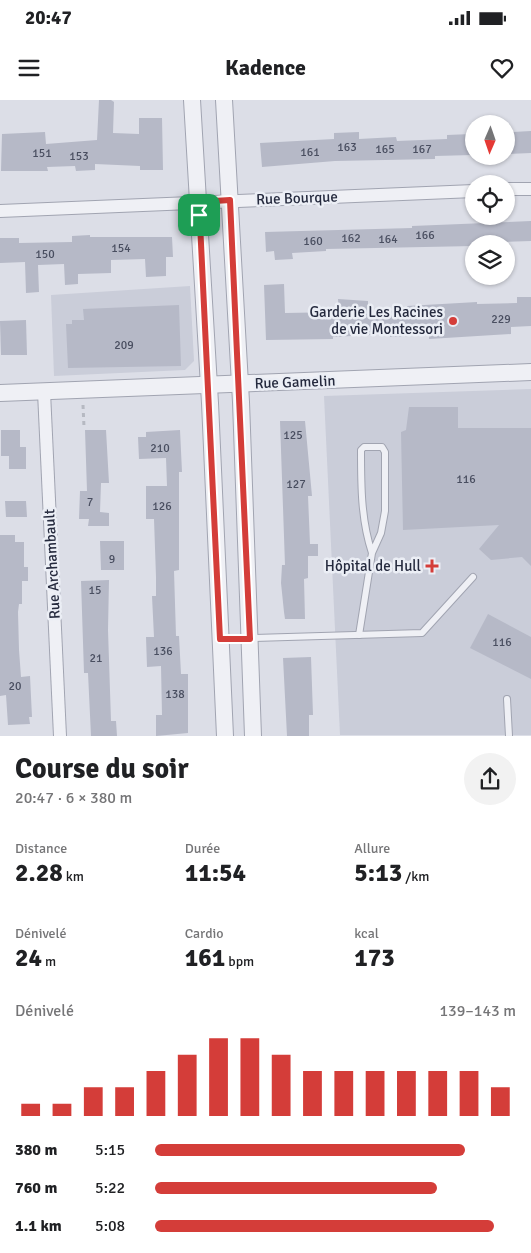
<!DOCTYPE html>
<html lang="fr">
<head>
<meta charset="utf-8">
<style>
  body { margin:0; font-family:Signika,sans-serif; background:#f2f2f2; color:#202124; height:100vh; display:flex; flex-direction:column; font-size:19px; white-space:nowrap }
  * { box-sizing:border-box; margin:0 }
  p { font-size:16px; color:#757577 }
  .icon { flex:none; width:28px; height:28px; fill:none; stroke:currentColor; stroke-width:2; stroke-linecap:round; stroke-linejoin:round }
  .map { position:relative; height:636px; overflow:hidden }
  .side { display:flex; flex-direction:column; background:#fff; flex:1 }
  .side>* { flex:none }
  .needle { width:32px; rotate:182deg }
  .buttons { position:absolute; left:465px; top:15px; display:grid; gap:10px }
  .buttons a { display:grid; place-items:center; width:50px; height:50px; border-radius:50%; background:#fff; box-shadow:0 1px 4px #0004; font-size:25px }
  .pin { position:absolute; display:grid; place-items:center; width:42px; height:42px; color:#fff; margin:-21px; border-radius:10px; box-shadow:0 2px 8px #0006 }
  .round { display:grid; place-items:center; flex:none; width:52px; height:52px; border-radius:26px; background:#f2f2f2 }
  .overview { display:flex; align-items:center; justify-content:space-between; height:85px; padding:0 15px }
  h1 { font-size:28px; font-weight:700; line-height:38px }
  .stats { display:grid; grid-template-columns:repeat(3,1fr); gap:8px; height:85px; padding:5px 15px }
  .stats div { display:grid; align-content:center }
  .stats b { font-size:25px; font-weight:700 }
  .stats small { font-size:14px; font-weight:400 }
  .stats p { font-size:14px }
  .chart { height:140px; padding:10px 15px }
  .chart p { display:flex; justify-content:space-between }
  .chart svg { width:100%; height:90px; margin-top:5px; stroke:#d43d39; stroke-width:6 }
  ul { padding:0 15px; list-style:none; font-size:16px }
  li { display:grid; grid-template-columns:80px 60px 1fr; align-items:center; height:38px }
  li i { height:12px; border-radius:6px; background:#d43d39 }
  .status { display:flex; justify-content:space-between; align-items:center; height:35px; padding:0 25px; background:#fff; direction:ltr }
  .status svg { height:14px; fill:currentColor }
  header { display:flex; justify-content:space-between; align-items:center; height:65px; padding:0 15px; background:#fff; font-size:22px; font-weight:700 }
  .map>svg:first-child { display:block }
</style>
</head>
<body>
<div class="status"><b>20:47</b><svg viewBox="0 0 49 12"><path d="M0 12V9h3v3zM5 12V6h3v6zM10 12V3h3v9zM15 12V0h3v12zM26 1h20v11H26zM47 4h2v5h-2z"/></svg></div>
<header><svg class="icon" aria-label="menu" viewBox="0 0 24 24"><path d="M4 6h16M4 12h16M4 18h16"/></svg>Kadence<svg class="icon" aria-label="heart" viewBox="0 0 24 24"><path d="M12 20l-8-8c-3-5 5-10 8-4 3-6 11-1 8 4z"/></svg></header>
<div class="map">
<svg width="531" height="636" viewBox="0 0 531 636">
  <rect width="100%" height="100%" fill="#dcdee7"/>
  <g fill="#cacdd9">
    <path d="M190,186l4,75 -9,9 -131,6 -3,-81z"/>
    <path d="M531,289v346h-191l-16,-339z"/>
  </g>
  <g fill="#b6b9c7">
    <path d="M99,0h12l3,2 -1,31 26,1v-16h23l1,52h-23v-4l-45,-2v6l-19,1 -1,-5 -28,1 1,4h-47l1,-37 43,-2 1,12 51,-4z"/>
    <path d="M531,31v22l-25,1v-18h8l-1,-4z"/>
    <path d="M359,32v7l37,-2 1,4 50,-2v-4l24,-1 1,21 -37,1v3l-100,2 -73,6 -2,-24 74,-4v-6z"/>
    <path d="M531,121v20l-57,2v3l-148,3v2l-34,2 1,6 -18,1 -1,-9 -8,1 -1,-20 147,-4v-2z"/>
    <path d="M90,135v2h82l1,20h-7v19l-20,1 -1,-18 -34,1v13l-33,1v10l-13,1 -1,-21 -26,1 1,27 -13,1 -1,-31 -25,1v-25h19v5l53,-1v-6z"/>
    <path d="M284,184l1,29 54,-1 -1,-13 30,2v15l40,-1 -1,-9 70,-4v2l40,-1v-6h14v29l-20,1v7l-82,5v-4l-39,2v-3l-57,3v2l-67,1 -2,-55z"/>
    <path d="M179,205l2,61 -113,2 -2,-44h6v-4h12l-1,-11z"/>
    <path d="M26,220l1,35h-26l-1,-34z"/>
    <path d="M409,307h49v21h73v138l-9,-9 -31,3 -12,-11 20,-24 -96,5 -2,-98 5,-2z"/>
    <path d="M280,321h25l7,75h-4l2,48h8v12h-10v22l-4,1 1,40h-20l-1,-7 -3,-29 1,-18h3z"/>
    <path d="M1,330h19v17h6v22h-17v-13h-8z"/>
    <path d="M85,330h21l3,53h-8l-1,29 9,1v13h-21l1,-7h-10l1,-28h7z"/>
    <path d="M180,330l2,42h-3v98l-5,1 2,65h3l2,38h7v59l-32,3v-21h6l-1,-49 -14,1 -1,-30h8l-2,-41h4v-19l-2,-58h-8v-33h21l-1,-28 -27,1 -1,-22h8v-5z"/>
    <path d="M5,401h21l1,16h-21z"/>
    <path d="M0,435h15v7h9v25h4v14h-6v23h-3l-1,8 1,38 2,27 9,-1 2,41h-3l1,7 -22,1 -2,-30 -6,1z"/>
    <path d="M100,441h24v29h-23z"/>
    <path d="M109,480l-1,50 3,91h5l1,15h-26l-3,-63h-4l-3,-92z"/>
    <path d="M488,514l43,23v42l-61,-31z"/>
    <path d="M311,557l2,58h-4v21h-22l-4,-78z"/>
  </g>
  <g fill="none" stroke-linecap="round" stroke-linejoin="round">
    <g stroke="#a1a4b1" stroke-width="8">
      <g id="service">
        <path d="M359,535l13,-82 9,-20 4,-22v-59l-3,-5h-18l-3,3c0,35 0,70 11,103"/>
        <path d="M222,539l200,-6 51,-56"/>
        <path d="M507,599l2,37"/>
      </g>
    </g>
    <g stroke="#a1a4b1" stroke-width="14">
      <g id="minor">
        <path d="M506,89h25"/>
        <path d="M0,111l474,-20"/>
        <path d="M44,292l16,344"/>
      </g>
    </g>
    <g stroke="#a1a4b1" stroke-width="18">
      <g id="tertiary">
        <path d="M192,0l18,303 15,333"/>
        <path d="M224,0l17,302 12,334"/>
        <path d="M0,293l531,-21"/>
      </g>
    </g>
    <path stroke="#b6b9c2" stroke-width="3" stroke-dasharray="4 4" stroke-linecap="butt" d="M83,305l1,22"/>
    <use href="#service" stroke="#eff0f5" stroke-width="6"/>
    <use href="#minor" stroke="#eff0f5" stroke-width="12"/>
    <use href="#tertiary" stroke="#eff0f5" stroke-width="16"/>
  </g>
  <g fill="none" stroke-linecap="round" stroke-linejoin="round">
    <g stroke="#fff" stroke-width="10">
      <path id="route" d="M230,100l20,439h-30l-21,-437z"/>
    </g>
    <use href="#route" stroke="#d43d39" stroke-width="6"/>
  </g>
  <g fill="#d43d39" stroke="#ebeef5" stroke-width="2">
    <circle cx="453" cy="221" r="5"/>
    <path d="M429.5 458.5h5v5h5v5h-5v5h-5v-5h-5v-5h5z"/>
  </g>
  <g text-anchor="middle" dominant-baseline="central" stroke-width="5" stroke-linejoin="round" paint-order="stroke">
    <g font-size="12" fill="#494e60">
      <text x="347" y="47">163</text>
      <text x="385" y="49">165</text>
      <text x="422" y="49">167</text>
      <text x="310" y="52">161</text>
      <text x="42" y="53">151</text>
      <text x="79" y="56">153</text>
      <text x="425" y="135">166</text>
      <text x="351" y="138">162</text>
      <text x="388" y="139">164</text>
      <text x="313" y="141">160</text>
      <text x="121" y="148">154</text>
      <text x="45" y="154">150</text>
      <text x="501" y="219">229</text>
      <text x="124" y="245">209</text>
      <text x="293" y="335">125</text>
      <text x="160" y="348">210</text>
      <text x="466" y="379">116</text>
      <text x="296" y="384">127</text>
      <text x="90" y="402">7</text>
      <text x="162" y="406">126</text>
      <text x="112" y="459">9</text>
      <text x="95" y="490">15</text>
      <text x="502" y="542">116</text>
      <text x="163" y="551">136</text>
      <text x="96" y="558">21</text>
      <text x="15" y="586">20</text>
      <text x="175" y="594">138</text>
    </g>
    <g font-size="15" fill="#252a3e" stroke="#ebeef5">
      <text transform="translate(297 98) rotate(-2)">Rue Bourque</text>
      <text transform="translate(295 282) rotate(-2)">Rue Gamelin</text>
      <text transform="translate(52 464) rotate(-93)">Rue Archambault</text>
    </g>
    <g font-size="15" fill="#252a3e" stroke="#ebeef5" text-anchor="end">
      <text x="443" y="212">Garderie Les Racines<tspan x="443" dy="17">de vie Montessori</tspan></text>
      <text x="421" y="466">Hôpital de Hull</text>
    </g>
  </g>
</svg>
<div class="buttons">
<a><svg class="needle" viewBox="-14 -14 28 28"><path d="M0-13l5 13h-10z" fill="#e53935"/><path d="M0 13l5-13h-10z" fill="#757577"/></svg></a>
<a><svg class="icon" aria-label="locate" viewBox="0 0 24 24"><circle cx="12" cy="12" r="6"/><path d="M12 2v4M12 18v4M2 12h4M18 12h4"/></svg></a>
<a><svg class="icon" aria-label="layers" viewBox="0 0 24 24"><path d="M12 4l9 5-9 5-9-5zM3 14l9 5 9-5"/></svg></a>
</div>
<div class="pin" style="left:199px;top:115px;background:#1e9e55"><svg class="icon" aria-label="arrive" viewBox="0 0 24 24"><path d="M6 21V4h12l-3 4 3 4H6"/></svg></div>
</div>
<section class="side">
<div class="overview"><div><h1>Course du soir</h1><p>20:47 · 6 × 380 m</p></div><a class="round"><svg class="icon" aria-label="share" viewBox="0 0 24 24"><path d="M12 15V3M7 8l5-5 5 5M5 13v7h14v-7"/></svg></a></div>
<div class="stats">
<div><p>Distance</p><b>2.28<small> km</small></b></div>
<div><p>Durée</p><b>11:54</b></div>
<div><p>Allure</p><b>5:13<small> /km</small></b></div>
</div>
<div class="stats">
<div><p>Dénivelé</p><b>24<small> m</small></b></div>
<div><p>Cardio</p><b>161<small> bpm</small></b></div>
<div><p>kcal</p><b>173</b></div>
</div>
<div class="chart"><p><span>Dénivelé</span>139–143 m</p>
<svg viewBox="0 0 160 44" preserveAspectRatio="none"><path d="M5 44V38M15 44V38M25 44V30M35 44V30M45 44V22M55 44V14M65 44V6M75 44V6M85 44V14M95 44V22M105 44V22M115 44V22M125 44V22M135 44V22M145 44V22M155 44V30"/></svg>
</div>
<ul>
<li><b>380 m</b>5:15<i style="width:86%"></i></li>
<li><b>760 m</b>5:22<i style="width:78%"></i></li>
<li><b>1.1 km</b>5:08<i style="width:94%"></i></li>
</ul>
</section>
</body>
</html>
